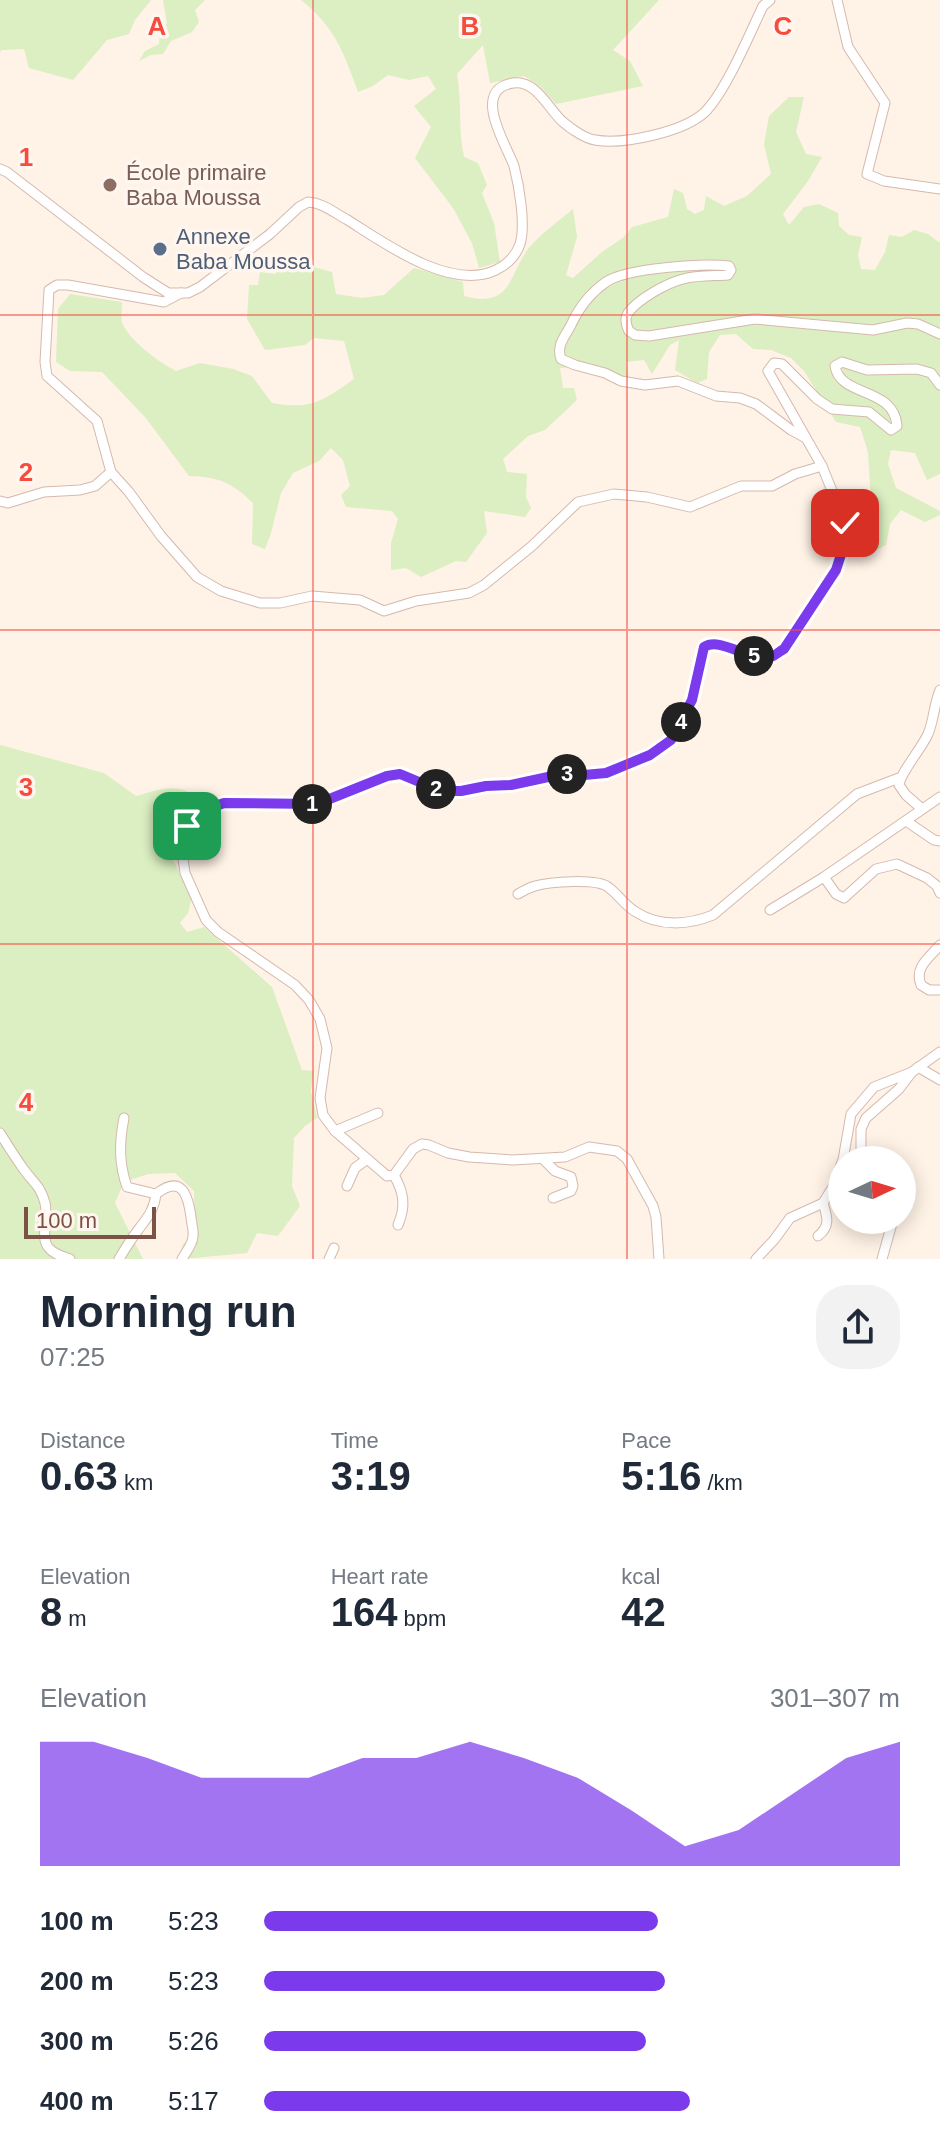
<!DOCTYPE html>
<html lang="en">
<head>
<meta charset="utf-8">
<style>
  body { margin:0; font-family:Helvetica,sans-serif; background:#f2f2f3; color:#1f2937; height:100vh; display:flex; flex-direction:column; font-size:30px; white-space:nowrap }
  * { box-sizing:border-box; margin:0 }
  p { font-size:26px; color:#747a83 }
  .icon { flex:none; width:44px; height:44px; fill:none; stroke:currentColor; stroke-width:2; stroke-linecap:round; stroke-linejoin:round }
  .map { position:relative; height:1259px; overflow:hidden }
  .details { display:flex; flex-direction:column; background:#fff; flex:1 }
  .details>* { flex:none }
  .needle { width:52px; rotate:86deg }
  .tools { position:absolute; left:828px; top:1146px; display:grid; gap:16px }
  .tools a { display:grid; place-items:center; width:88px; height:88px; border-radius:50%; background:#fff; box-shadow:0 4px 20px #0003; font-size:40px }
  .scale { position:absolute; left:24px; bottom:20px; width:132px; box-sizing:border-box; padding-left:8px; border:4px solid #7c5247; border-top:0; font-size:22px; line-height:28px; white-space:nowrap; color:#7c5247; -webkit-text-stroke:6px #fff6ef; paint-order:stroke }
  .pin { position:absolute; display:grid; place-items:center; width:68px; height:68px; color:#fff; margin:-34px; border-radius:16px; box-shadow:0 4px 12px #0006 }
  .km { position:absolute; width:40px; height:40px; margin:-20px; border-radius:50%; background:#222; color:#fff; font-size:22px; line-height:40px; text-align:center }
  .round { display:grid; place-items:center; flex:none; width:84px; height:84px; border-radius:32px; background:#f2f2f3 }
  .head { display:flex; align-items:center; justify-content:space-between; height:136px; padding:0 40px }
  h1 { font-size:44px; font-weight:700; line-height:60px }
  .stats { display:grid; grid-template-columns:repeat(3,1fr); gap:12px; height:136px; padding:8px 40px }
  .stats div { display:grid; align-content:center }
  .stats b { font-size:40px; font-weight:700 }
  .stats small { font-size:22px; font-weight:400 }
  .stats p { font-size:22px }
  .chart { height:224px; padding:16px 40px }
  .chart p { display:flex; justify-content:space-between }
  .chart svg { width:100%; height:144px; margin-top:8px; fill:#7c3aed; opacity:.7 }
  ul { padding:0 40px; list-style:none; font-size:26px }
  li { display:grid; grid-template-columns:128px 96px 1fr; align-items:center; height:60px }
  li i { height:20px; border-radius:10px; background:#7c3aed }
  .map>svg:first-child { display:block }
</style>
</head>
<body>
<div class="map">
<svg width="940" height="1259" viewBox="0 0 940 1259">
  <rect width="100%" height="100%" fill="#fff2e6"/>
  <g fill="#dbefc2">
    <path d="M0,0h151l-16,20 -6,14 -22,6 -34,40 -44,-12 -5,-19 -22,1 -2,2z"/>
    <path d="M163,0h42l-10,10 4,12 -7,10 -21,9 -8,13 -12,1 -12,6 6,-10 14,-7 1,-12 7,-9z"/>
    <path d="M301,0h358l-46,50 17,11 13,25 -87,18 -16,-18 -16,-10 -34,7 -7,-38 -26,29c5,28 1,56 7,83l14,6 9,22 -5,8 12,30 6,39 -21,6 -7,-25 -19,-35 -38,-50 16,-31 -17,-21 22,-17 -8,-13 -19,4 -21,-5 -15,11 -15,6c-14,-39 -23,-65 -57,-92z"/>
    <path d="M789,97h15l-8,35 10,22 16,3 -14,24 -25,33 6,11 15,-18 15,-3 19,9 1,13 10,9 13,2 -4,18 3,14 14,1 10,-18 4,-17 13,2 12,-7 14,4 12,9v231l-13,6 -12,-27 -24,-3 -3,14 8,24 44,23v4l-15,7 -24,-12 -11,14 -4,21 -12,6 -6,-99 -8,-25 -24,-5 -32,-51 -13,-13 -20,-8 -18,-1 -17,-15 -16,1 -11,17 -2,27 -10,4 -22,-13 4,-30 -9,5 -18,29 -8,-14 -18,2 3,16 -25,-1 -14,-11 -30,2 3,20h11l3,12 -32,30 -17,6 -25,23 4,13 20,2 -1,23 5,11 -6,9 -41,-6 3,22 -21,29 -10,-1 -35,16 -15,-9 -15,2v-27l7,-24 -6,-8 -46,-4 -5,-12 9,-9 -7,-26 -12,-12 -12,13 -26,12 -12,20 -10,40 -6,16 -13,-5 1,-41c-22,-21 -34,-26 -64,-27l-44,-59 -43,-45 -32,-1 -14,-9 2,-53 12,-15 52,8c0,6 -1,15 0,20 6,18 38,41 54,49l24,-8 33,6 19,7 20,27c39,7 51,-2 82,-24l-10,-38 -30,-3 -9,7 -40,5 -18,-31 2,-34h9l2,-13 15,2 16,-13 41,11 4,22 26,4 22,-3 30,-27 49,14 1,14c52,14 43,-26 70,-54 12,-12 26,-22 39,-33l4,28 -11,38 7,3 29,-26 22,-15 8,-10 36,-10 6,-28 9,4 4,16 8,5 9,-4 2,-14 18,10 23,-10 24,-22 -7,-30 5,-28z"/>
    <path d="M0,745l104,28 32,23c24,-7 43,-15 64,4l-28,7 -7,7 -3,9 11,37 19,38 -4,15 -8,10 7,9 17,-5 68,60 30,83 12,1 -3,20 6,27 -12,8 -11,12 -2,48 8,20 -22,30 -21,-3 -10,20 -64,6 -3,-6 3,-9 12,-10 -1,-43 -19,-18 -27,1 -24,8 -9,21 28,56h-143z"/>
  </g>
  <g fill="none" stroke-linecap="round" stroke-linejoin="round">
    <g stroke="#d5b9ad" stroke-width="11">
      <g id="minor">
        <path d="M837,0l11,47 37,56 -18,71 17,7 56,8"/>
        <path d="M0,169l7,3 136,105 25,16h20l12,-6 70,-53 29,-27 9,-5c15,1 25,10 38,17 37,23 104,73 150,51 10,-5 20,-14 24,-26 6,-19 -1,-59 -6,-78 -7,-20 -44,-76 -1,-83 23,-4 36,27 50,39 8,7 23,17 32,18 28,5 89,-8 110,-28 21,-21 44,-77 58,-106l7,-6"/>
        <path d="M181,293l-17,9 -96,-17h-11l-8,5 -4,72 2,14 50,45 14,51 18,20 32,44 36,41 24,14 39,12h20l32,-7 48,4 24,11 32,-10 53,-8 15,-8 48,-39 46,-44 36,-8 33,3 43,10 51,-21h31l23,-12 27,-8"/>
        <path d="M804,437l-13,-7 -35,-26 -16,-6 -24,-2 -38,-15 -33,4 -24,-4 -16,-8 -30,-8 -14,-6c-5,-14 4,-22 10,-34 8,-18 18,-31 35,-43 20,-14 98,-19 123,-16l2,4 -3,5c-14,1 -31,0 -45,4 -16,4 -45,20 -55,34 -4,6 -2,12 1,18l6,4 14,1 106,-17 118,11 34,-7 11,1 22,10"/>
        <path d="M0,501l8,2 36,-11 36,-2 15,-4 16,-14"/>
        <path d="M922,809l-16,-14 -7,-10c1,-12 23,-37 29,-51 6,-14 6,-30 12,-44"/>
        <path d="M906,821l28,19 6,1"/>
        <path d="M824,877l12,17 8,4 32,-29 21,-5 30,14 10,8 3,7"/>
        <path d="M518,894c5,-3 10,-6 17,-8 15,-4 61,-8 73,1 10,7 17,19 28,25 23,15 53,13 77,3l144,-121 42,-16"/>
        <path d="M770,910l54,-33 116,-80"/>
        <path d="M940,945c-11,13 -26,22 -19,40l8,5h11"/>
        <path d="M918,1067l22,13"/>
        <path d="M124,1118c-5,25 -5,46 3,69l29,7"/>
        <path d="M335,1131l43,-18"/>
        <path d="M0,1133c8,13 16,26 25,38 9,12 16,16 20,32 4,14 -5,34 3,44 5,7 14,9 22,12"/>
        <path d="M543,1159l12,12 16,6 2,9 -2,5 -18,7"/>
        <path d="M843,1160l8,-46 23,-27 38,-15"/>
        <path d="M866,1160l-5,-12v-19l5,-11 33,-29 13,-17 28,-20"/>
        <path d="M394,1175c10,18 12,31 4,50"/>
        <path d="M347,1186l8,-18 11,-8"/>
        <path d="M818,1236c13,-10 9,-20 5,-33"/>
        <path d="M119,1259c6,-10 12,-20 19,-29 10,-13 16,-20 18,-36 26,-20 32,1 35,23 0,5 3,13 2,19 0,8 -7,16 -11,23"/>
        <path d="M329,1259l5,-11"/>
        <path d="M659,1259l-3,-42 -3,-11 -26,-47 -10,-8 -28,-4 -24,10 -52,3 -44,-3 -21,-4 -19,-8 -7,-1 -9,5 -19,26 -7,1 -52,-45 -12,-16 -3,-17 7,-50 -7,-29 -11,-19 -14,-15 -77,-53 -12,-12 -21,-47 -4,-28 6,-19 15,-15 22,-8 93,1 70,-28 13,-2 41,17h20l25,-5 25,-1 51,-11 22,1 22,-2 44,-18 21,-15 21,-40 12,-53c19,-11 45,16 69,9 4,-2 7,-5 11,-7l52,-79 11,-34 -2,-13 -23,-57 -54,-95 6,-8 8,1 35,35 15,10 37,3 22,18 6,-4c-3,-40 -57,-28 -62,-60l7,-4 25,8 50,-1 14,4 9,12"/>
        <path d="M756,1259l18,-19 16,-22 33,-15 10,-16 9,-25"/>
        <path d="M882,1259l11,-39"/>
      </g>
    </g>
    <use href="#minor" stroke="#fff" stroke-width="9"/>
  </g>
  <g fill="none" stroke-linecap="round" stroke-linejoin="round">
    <g stroke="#fff" stroke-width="16">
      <path id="route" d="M187,826l15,-15 22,-8 93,1 70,-28 13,-2 41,17h20l25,-5 25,-1 51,-11 22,1 22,-2 44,-18 21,-15 21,-40 12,-53c18,-11 44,16 69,9 4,-2 7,-5 11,-7l52,-79 11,-34 -2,-13"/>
    </g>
    <use href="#route" stroke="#7c3aed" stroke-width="10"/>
  </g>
  <path fill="none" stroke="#f64c3e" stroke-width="2" stroke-opacity="0.55" d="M313,0v1259M627,0v1259M0,315h940M0,630h940M0,944h940"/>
  <circle fill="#8d6e63" stroke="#fff6ef" stroke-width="3" cx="110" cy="185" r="8"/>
  <circle fill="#5c6f8a" stroke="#fff6ef" stroke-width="3" cx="160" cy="249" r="8"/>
  <g text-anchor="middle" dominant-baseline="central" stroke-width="7" stroke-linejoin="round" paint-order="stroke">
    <g font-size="22" fill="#785e54" stroke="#fff6ef" text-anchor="start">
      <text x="126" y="172">École primaire<tspan x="126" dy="25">Baba Moussa</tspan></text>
    </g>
    <g font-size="22" fill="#4e5e75" stroke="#fff6ef" text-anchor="start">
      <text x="176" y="236">Annexe<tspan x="176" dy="25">Baba Moussa</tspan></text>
    </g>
  </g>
  <g font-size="26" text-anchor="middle" font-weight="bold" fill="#f64c3e" stroke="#fff6ef" stroke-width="7" stroke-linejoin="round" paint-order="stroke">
    <text x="157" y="35">A</text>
    <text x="470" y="35">B</text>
    <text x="783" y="35">C</text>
    <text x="26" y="166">1</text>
    <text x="26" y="481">2</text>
    <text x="26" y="796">3</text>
    <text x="26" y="1111">4</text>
  </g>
</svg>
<div class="tools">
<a><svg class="needle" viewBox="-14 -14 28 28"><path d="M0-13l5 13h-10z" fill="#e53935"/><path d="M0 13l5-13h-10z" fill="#747a83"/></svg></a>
</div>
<div class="scale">100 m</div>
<div class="pin" style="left:187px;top:826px;background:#1e9e55"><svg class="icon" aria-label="arrive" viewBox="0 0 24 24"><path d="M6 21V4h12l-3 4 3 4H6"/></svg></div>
<div class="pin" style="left:845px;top:523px;background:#d93025"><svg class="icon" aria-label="check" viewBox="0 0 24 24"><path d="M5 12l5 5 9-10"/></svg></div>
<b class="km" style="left:312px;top:804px">1</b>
<b class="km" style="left:436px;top:789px">2</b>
<b class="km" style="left:567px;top:774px">3</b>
<b class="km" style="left:681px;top:722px">4</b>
<b class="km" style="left:754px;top:656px">5</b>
</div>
<section class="details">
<div class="head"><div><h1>Morning run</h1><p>07:25</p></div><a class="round"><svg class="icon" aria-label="share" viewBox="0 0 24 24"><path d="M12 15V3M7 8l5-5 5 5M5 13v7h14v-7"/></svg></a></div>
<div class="stats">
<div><p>Distance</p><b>0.63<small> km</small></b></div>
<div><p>Time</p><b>3:19</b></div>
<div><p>Pace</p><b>5:16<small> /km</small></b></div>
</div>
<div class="stats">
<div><p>Elevation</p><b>8<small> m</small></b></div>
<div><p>Heart rate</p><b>164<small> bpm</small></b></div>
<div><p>kcal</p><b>42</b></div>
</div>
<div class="chart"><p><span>Elevation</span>301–307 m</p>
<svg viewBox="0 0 160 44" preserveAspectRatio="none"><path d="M0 44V6L10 6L20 11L30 17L40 17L50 17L60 11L70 11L80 6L90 11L100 17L110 27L120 38L130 33L140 22L150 11L160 6V44z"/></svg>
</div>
<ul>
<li><b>100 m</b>5:23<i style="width:62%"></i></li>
<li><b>200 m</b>5:23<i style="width:63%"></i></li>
<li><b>300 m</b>5:26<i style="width:60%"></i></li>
<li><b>400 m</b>5:17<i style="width:67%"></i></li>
</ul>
</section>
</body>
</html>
